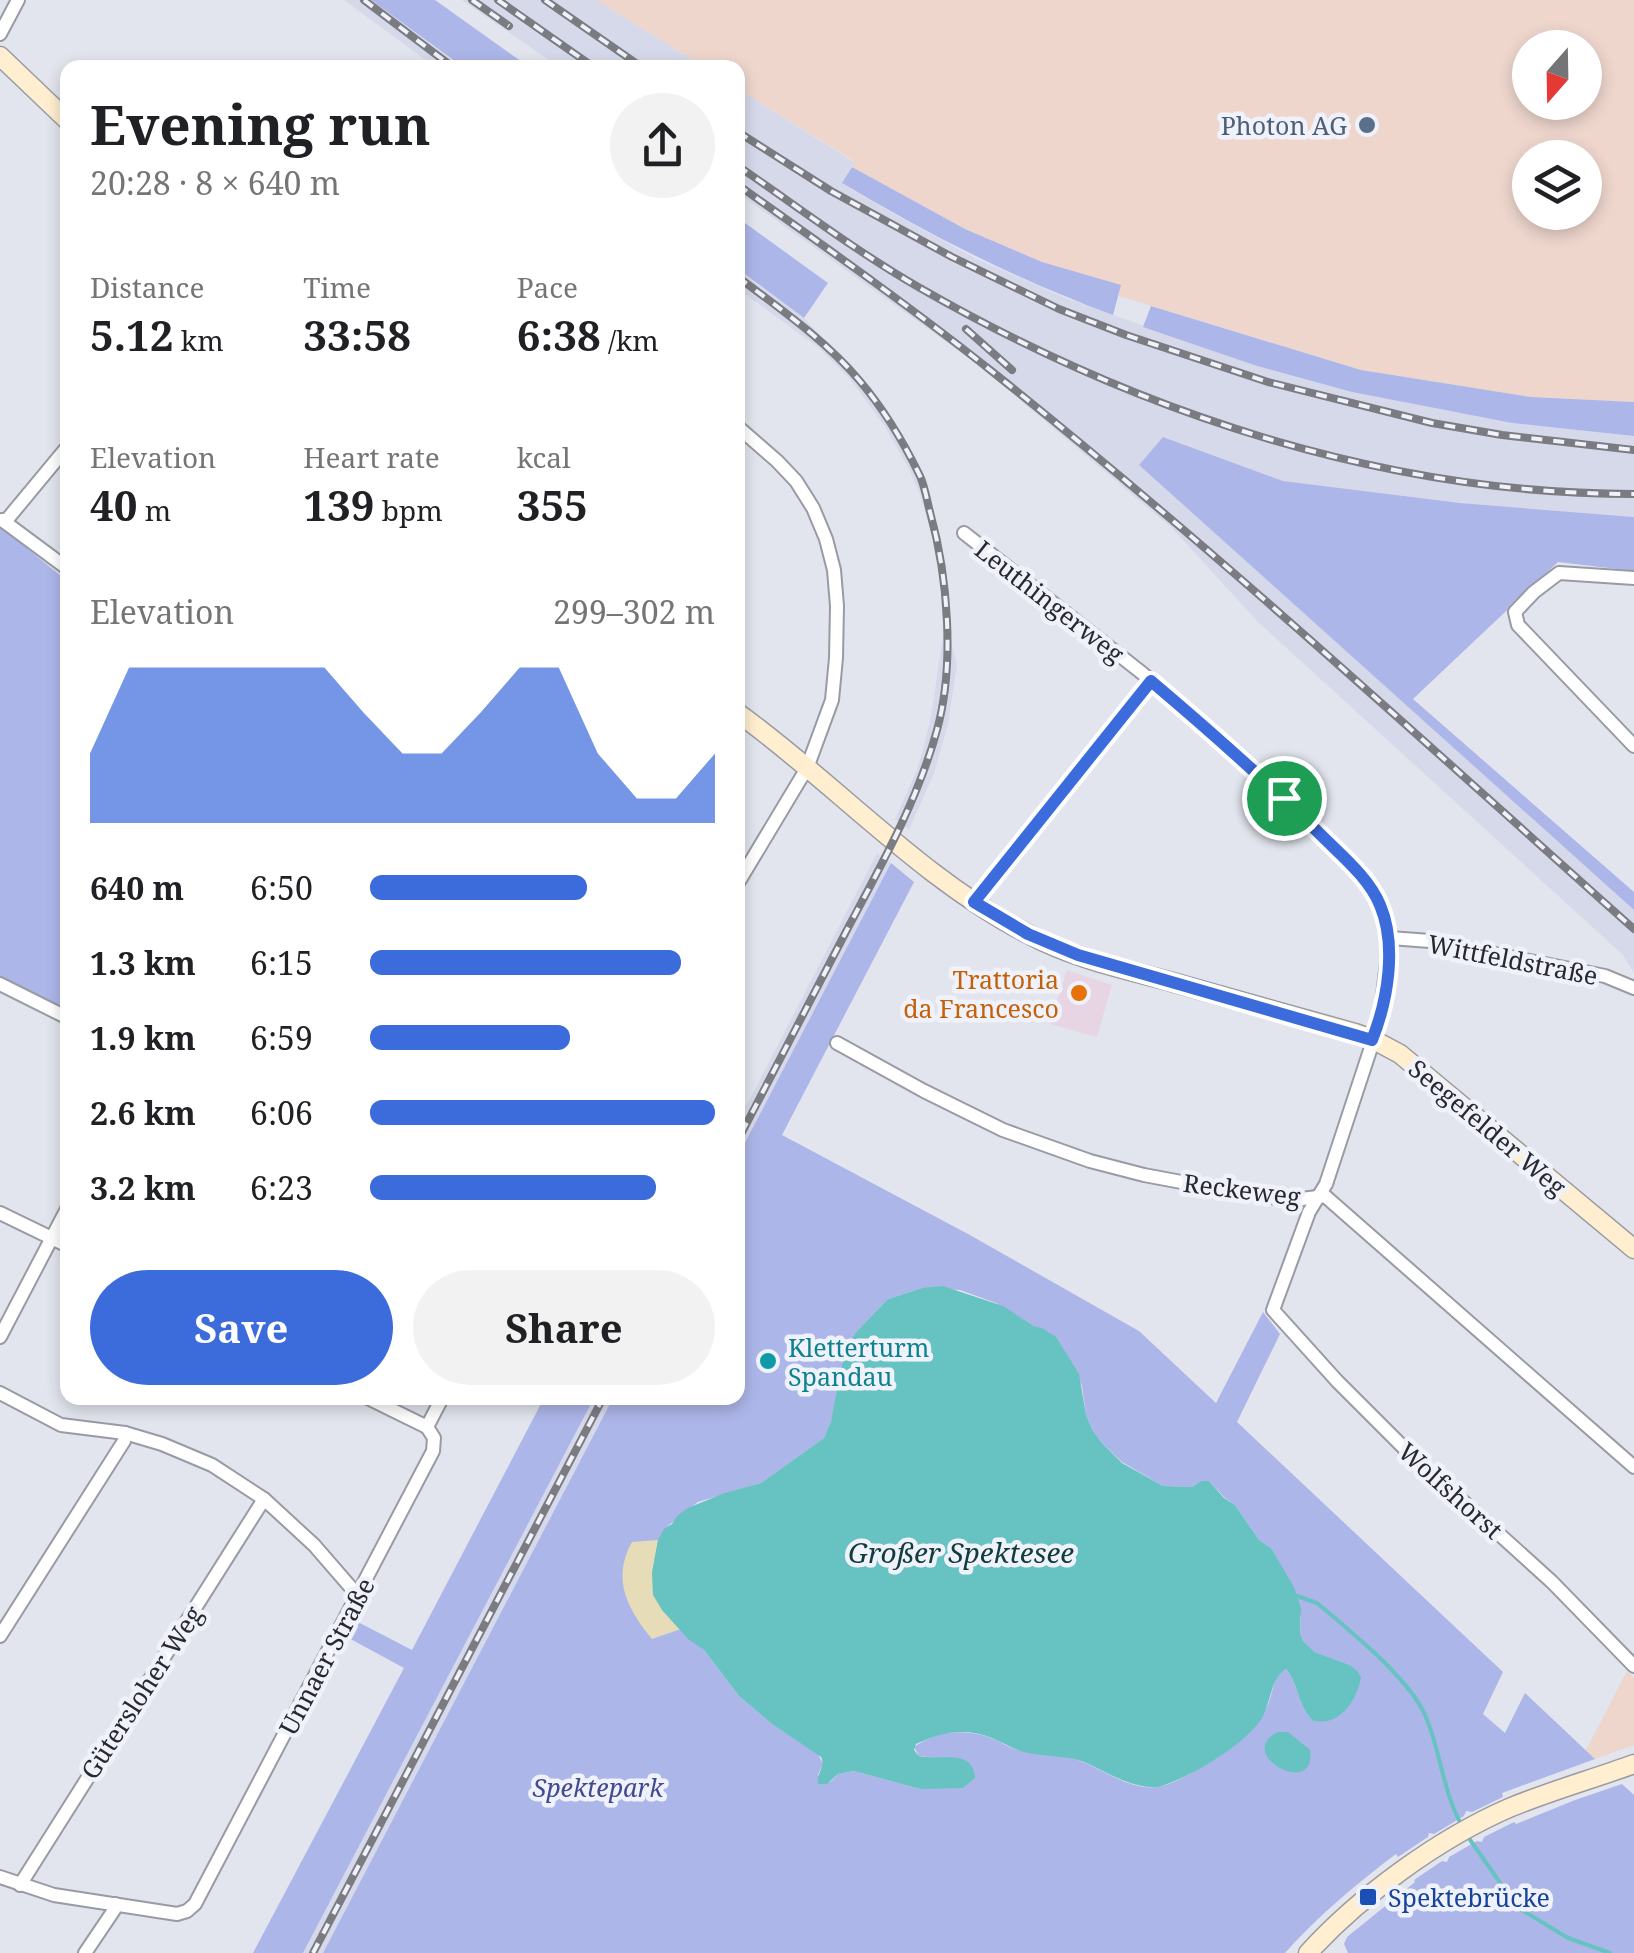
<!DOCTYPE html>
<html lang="en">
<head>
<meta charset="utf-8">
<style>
  body { margin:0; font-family:"Noto Serif",serif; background:#f2f2f2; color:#202124; height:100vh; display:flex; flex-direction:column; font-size:38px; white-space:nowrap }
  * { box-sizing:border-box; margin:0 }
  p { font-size:32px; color:#757577 }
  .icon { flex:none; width:55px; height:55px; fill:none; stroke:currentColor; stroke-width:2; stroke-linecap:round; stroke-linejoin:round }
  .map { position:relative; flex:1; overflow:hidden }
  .panel { position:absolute; left:60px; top:60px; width:685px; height:1345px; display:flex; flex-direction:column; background:#fff; border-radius:20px; box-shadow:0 5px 15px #0003 }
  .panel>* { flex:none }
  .needle { width:65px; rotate:200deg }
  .fabs { position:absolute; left:1512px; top:30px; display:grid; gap:20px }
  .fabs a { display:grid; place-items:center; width:90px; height:90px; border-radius:50%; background:#fff; box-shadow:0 5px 15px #0003; font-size:50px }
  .pin { position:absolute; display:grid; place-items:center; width:85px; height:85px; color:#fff; margin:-42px; border:5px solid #fff; border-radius:50%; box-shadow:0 2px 10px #0007 }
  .round { display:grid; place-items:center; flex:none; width:105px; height:105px; border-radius:52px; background:#f2f2f2 }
  .head { display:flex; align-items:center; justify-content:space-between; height:170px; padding:0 30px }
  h1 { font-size:55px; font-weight:700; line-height:75px }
  .metrics { display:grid; grid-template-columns:repeat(3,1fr); gap:15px; height:170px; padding:10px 30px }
  .metrics div { display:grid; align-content:center }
  .metrics b { font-size:42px; font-weight:700 }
  .metrics small { font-size:28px; font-weight:400 }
  .metrics p { font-size:28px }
  .chart { height:280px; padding:20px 30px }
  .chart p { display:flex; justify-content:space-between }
  .chart svg { width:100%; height:180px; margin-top:10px; fill:#3c6bdc; opacity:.7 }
  .button { display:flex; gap:20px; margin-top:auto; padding:20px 30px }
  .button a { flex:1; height:115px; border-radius:60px; background:#3c6bdc; color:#fff; font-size:40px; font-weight:700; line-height:115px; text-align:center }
  .button a+a { background:#f2f2f2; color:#202124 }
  ul { padding:0 30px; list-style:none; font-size:32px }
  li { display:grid; grid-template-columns:160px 120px 1fr; align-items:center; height:75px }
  li i { height:25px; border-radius:12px; background:#3c6bdc }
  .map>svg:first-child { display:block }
</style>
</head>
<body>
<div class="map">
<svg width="1634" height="1953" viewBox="0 0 1634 1953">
  <rect width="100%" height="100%" fill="#e3e5ee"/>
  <path fill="#e8d5e4" d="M1067,970l45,15 -15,52 -47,-13z"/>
  <g fill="#eed6cd" fill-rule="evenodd">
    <path d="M596,0h1038v402l-103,-5 -170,-27 -242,-74 1,-11 -78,-23 -77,-33 -113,-62 2,-6 -116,-72v-21l-34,-1zM1530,48h55v54h-55zM1530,158h55v54h-55z"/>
    <path d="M1627,1671l7,7v67l-39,14 -9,-9z"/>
  </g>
  <g fill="#d6d9ea">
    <path d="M344,0h26l92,67h-27z"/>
    <path d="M462,0h134l108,67h-145z"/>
    <path d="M738,89l116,73 -11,22 51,30 81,44 91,40 191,68 95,26 160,31 122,13v81l-174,-14 -177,-22 -119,-44 -25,28 495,445v63l-11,-18 -365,-333 -86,-94 -196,-165 -238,-170z"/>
    <path d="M738,270l66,48 60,64 36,54 24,45 15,54 9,50 2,52 7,29 -9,58 -14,49 -25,57 -14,-11 22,-49 7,-24 7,-29 12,-81 -2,-51 -6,-38 -14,-51 -12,-27 -25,-44 -34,-46 -32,-32 -80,-58z"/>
    <path d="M877,853l14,10 -153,293v-34z"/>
    <path d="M594,1398h19l-290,555h-20z"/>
  </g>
  <g fill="#adb6e9" fill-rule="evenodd">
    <path d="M371,0h64l94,67h-66z"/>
    <path d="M852,167l113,62 77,33 79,23 -8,30c-95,-35 -184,-80 -271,-132z"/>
    <path d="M738,218l90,65 -24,35 -66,-49z"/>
    <path d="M1151,306l210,64 170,27 103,5v34l-122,-13 -160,-31 -95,-26 -114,-39z"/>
    <path d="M1163,437l120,44 177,22 174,14v54l-76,-9 -145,137 221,193v18l-495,-445z"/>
    <path d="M0,526l67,55v430l-67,-34z"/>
    <path d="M891,863l23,19 -132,253 186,99 171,97 77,72 47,-91 17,22 -43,88 266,250 -20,42 22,19 20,-40 70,66 -93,34 1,4 -31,15 -6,-1 -2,5 -30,18 -5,-1 -1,4 -30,20 -2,-3c-40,30 -78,62 -111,99h-962l290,-555h125v-242zM922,1288l38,2 36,13 38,23 15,6 26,36 7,18 4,29 7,16 9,12 20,19 41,24 29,1 9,-6h8l16,17 10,7 24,35 12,8 30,68 -1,17 3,8 10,11 37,13 -38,55c-14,-14 -14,-38 -26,-51 -14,9 -13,26 -20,40 -13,26 -76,70 -104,77 -26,7 -55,-14 -79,-24 -22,-9 -46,-6 -68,-13 -7,-2 -14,-7 -21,-10 -27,-11 -56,-9 -80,8l5,9 30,3 -29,30 -66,-18 -16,3 -8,8 -12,-7 5,-11 -5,-10 -46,-30 -33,-28 -35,-46 -34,-33 -2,-91 30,-24 63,-19 63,-45 7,-17 25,-89 32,-33z"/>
    <path d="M544,1398h50l-291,555h-50l151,-285 -59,-32 9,-16 58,30z"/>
    <path d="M1622,1784l12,11v158h-286l-4,-9 3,-7 68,-55 -1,-2 28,-19 5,1 2,-5 28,-16 5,1 2,-5 30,-15 2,2 59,-24z"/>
  </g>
  <path fill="#e6dcb7" d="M658,1540l-6,33 10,37 19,19 -29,10c-24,-29 -41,-60 -20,-97z"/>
  <g fill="#67c2c2">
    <path d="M943,1286l60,20 31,20 10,3 12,8 23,37 7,41 7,16 9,12 20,20 41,23 29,1 9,-6h8l15,17 11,7 24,35 12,8 23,39 7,21 -1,25 3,8 11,11 36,13 7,6 4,6c-4,24 -22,51 -49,43 -14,-14 -14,-38 -26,-51 -16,11 -15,33 -24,49 -17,27 -74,61 -104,69 -26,2 -51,-15 -74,-25 -18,-7 -37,-5 -55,-9 -13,-2 -25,-10 -37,-15 -27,-11 -50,-6 -76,6l-2,6 5,6c23,5 54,-8 56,22l-12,10 -43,1 -66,-18 -16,3 -11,10h-9c-2,-10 8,-17 3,-27l-49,-33 -33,-28 -35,-46 -16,-11 -26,-29 -9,-15 -1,-22 6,-33 6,-11 8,-5 5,-8 11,-8 34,-14 39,-11 63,-45 7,-17 11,-56 5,-17 9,-16 32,-33 34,-11z"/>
    <path d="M1278,1732h10l22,18c7,50 -77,4 -32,-18z"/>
  </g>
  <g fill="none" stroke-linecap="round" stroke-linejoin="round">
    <g stroke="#67c2c2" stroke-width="4">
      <path d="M1297,1596l20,7c32,27 91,74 108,112 16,36 17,75 37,111"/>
      <path d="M1466,1834l51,73 51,31 42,15"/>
    </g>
    <g stroke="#999ba4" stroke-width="16">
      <g id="street">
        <path d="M0,34l18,-34"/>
        <path d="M738,427l39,34 19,20 17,27 13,31 8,31 3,36 -1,52 -4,42 -25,68 -69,115"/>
        <path d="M2,520l66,49"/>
        <path d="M5,522l63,-76"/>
        <path d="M964,533l178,140 97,83 111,108 20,23 9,15 11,36 -10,82 -54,164 -17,28 -36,98 64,71 67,67 148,134 82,84"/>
        <path d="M1634,578l-75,-5 -25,19 -19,20 3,13 116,121"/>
        <path d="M975,902l176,-221"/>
        <path d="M1390,938l40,3 175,35 29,12"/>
        <path d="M0,984l68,34"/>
        <path d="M837,1043l87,48 79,39 87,31 54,14 96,18 54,7 31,-4 309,271"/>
        <path d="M0,1213l68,33"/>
        <path d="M0,1337l68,-130"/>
        <path d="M0,1393l61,32 64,8 37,11 50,21 52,34 50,46 39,45 6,3"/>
        <path d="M368,1398l59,29"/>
        <path d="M0,1636l124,-195 1,-8"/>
        <path d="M0,1877l54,18 123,19 10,-3 8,-7 238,-453 1,-13 -7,-11 15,-29"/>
        <path d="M20,1885l244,-386"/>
        <path d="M85,1953l29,-43 1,-6"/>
      </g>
    </g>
    <g stroke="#999ba4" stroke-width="21">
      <g id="secondary">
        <path d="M0,56l68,65"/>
        <path d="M738,713c98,71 182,165 290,221 44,24 95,35 144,48 61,17 122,34 183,51l17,6 28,15 234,195"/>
        <path d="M1308,1953c52,-57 130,-114 201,-145 41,-17 84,-29 125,-44"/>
      </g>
    </g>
    <use href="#street" stroke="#fff" stroke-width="12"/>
    <use href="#secondary" stroke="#ffeecf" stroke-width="18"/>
    <g stroke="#7b7b82" stroke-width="8">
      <g id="rail">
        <path d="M364,0l90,68"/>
        <path d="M472,0l37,26"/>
        <path d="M498,0l97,68"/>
        <path d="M545,0l98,68"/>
        <path d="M738,132l93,59 121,66 107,52 67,26 142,47 164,41 70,12 132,15"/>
        <path d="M738,166c60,41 119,86 182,122 216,124 463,206 714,206"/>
        <path d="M738,185c86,61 173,122 256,188 221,176 429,368 640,556"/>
        <path d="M738,277c42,32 86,62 121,103 24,28 45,63 61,96 5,11 7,25 10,36 18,65 25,153 7,218 -19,69 -54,132 -87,194 -37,72 -75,144 -112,216"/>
        <path d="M966,329l46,41"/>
        <path d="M313,1953l290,-555"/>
      </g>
    </g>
    <use href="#rail" stroke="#f0f2fb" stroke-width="4" stroke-dasharray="11" stroke-linecap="butt"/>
  </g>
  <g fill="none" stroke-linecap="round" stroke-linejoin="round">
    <g stroke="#fff" stroke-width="20">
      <path id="route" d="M1151,681c59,50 116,100 170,154 21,21 48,43 59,70 17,40 8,95 -8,135l-294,-85 -50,-21 -54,-32z"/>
    </g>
    <use href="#route" stroke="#3c6bdc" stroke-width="12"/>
  </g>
  <circle fill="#5c6f8a" stroke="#f0f2fb" stroke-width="4" cx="1367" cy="125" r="10"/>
  <circle fill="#e8710a" stroke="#f0f2fb" stroke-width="4" cx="1079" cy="993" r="10"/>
  <circle fill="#0f9aa8" stroke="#f0f2fb" stroke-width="4" cx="768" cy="1361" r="10"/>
  <rect fill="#1a4fb4" stroke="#f0f2fb" stroke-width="4" x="1358" y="1887" width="20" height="20" rx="5"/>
  <g text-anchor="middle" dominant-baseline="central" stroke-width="9" stroke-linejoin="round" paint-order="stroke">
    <g font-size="25" fill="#4e5e75" stroke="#f0f2fb" text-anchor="end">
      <text x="1347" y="125">Photon AG</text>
    </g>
    <g font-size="25" fill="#29292d" stroke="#f0f2fb">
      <text transform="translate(1050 601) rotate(38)">Leuthingerweg</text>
      <text transform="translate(1513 959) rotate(11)">Wittfeldstraße</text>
      <text transform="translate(1488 1127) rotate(40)">Seegefelder Weg</text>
      <text transform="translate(1242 1189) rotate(7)">Reckeweg</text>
      <text transform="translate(1451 1490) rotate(42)">Wolfshorst</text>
      <text transform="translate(326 1656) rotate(-62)">Unnaer Straße</text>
      <text transform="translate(141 1692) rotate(-57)">Gütersloher Weg</text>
    </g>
    <g font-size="25" fill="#c56008" stroke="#f0f2fb" text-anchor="end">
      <text x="1059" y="979">Trattoria<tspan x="1059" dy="29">da Francesco</tspan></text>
    </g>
    <g font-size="25" fill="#0d838f" stroke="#f0f2fb" text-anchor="start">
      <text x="788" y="1347">Kletterturm<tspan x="788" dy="29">Spandau</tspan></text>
    </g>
    <g font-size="25" font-style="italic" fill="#444a92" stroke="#f0f2fb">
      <text x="598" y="1787">Spektepark</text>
    </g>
    <g font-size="25" fill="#164399" stroke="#f0f2fb" text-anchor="start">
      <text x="1388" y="1897">Spektebrücke</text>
    </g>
    <g font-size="28" font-style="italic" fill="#113c3c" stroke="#f0f2fb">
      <text x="961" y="1552">Großer Spektesee</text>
    </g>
  </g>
</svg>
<div class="fabs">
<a><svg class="needle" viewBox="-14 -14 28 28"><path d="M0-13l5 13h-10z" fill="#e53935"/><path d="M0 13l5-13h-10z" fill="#757577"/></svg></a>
<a><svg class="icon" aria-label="layers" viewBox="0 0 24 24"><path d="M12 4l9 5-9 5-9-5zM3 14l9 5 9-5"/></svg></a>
</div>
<div class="pin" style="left:1284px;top:798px;background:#1e9e55"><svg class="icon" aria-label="arrive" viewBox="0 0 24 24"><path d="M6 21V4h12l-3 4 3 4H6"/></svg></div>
<section class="panel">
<div class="head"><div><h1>Evening run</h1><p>20:28 · 8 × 640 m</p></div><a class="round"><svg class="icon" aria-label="share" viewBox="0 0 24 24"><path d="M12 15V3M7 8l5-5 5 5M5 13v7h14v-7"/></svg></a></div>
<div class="metrics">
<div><p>Distance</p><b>5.12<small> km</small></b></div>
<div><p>Time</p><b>33:58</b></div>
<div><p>Pace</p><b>6:38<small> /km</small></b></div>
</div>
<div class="metrics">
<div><p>Elevation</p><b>40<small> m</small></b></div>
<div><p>Heart rate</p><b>139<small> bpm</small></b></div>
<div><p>kcal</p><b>355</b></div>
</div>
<div class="chart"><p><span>Elevation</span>299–302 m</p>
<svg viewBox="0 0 160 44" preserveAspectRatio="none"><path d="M0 44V27L10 6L20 6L30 6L40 6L50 6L60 6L70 17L80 27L90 27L100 17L110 6L120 6L130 27L140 38L150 38L160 27V44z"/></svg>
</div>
<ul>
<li><b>640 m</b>6:50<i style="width:63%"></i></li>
<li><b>1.3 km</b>6:15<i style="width:90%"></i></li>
<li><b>1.9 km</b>6:59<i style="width:58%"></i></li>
<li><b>2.6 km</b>6:06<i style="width:100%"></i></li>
<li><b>3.2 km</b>6:23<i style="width:83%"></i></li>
</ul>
<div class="button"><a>Save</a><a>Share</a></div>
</section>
</div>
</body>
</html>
